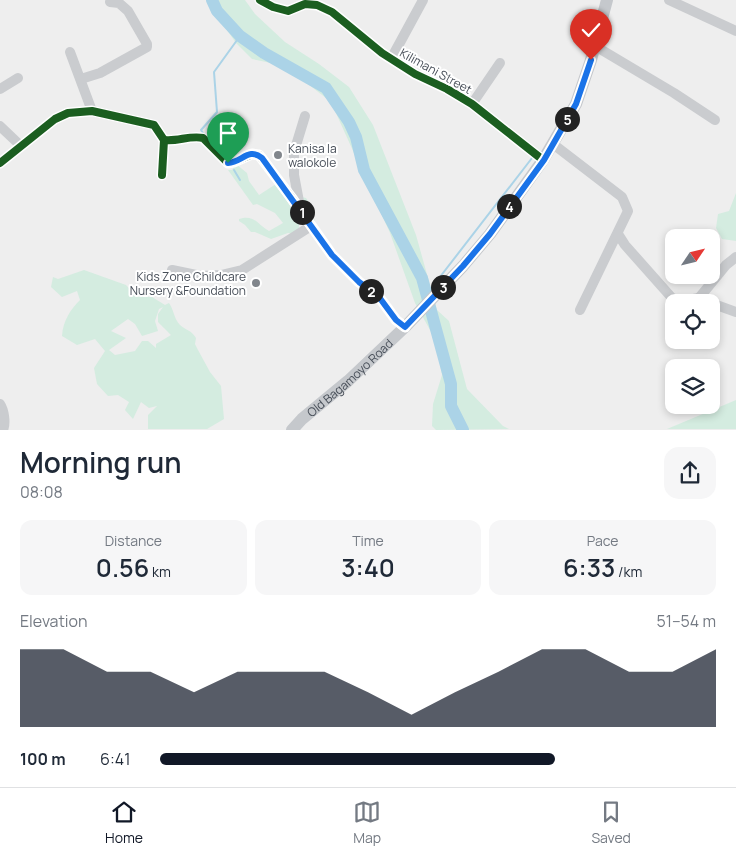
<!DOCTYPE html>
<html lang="en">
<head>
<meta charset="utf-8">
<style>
  body { margin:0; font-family:Manrope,sans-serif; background:#f6f6f7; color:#1f2937; height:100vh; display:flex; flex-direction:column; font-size:19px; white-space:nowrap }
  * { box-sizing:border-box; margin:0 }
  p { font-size:16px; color:#747a83 }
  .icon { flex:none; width:28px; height:28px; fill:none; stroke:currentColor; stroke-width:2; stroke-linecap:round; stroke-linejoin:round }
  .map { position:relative; height:430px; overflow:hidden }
  .panel { display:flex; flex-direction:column; background:#fff; flex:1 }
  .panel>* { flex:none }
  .needle { width:32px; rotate:55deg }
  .fabs { position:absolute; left:665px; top:229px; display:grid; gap:10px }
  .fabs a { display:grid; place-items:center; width:55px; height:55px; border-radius:10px; background:#fff; box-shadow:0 2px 8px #0003; font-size:25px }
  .pin { position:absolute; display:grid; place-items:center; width:42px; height:42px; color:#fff; margin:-51px -21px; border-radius:50% 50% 50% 0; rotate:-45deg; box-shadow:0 0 5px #0007 }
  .pin .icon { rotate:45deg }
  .km { position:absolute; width:25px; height:25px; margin:-12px; border-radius:50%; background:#222; color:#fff; font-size:14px; line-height:25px; text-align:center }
  .round { display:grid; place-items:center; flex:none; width:52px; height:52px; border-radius:15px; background:#f6f6f7 }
  .headline { display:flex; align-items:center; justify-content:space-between; height:85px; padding:0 20px }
  h1 { font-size:28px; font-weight:600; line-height:38px }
  .stats { display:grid; grid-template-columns:repeat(3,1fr); gap:8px; height:85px; padding:5px 20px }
  .stats div { display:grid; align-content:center; border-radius:12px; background:#f6f6f7; text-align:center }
  .stats b { font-size:25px; font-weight:600 }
  .stats small { font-size:14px; font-weight:400 }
  .stats p { font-size:14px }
  .chart { height:140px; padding:10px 20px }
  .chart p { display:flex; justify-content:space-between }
  .chart svg { width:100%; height:90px; margin-top:5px; fill:#111827; opacity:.7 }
  ul { padding:0 20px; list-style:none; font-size:16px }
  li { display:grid; grid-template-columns:80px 60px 1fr; align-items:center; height:38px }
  li i { height:12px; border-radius:6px; background:#111827 }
  .menu { display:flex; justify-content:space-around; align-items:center; height:70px; border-top:1px solid #e0e1e3; background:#fff; font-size:14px; color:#747a83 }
  .menu a { display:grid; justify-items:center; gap:2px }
  .menu .active { color:#111827 }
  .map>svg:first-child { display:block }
</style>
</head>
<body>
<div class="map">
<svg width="736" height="430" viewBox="0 0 736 430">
  <rect width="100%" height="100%" fill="#eee"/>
  <g fill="#d4ece0" fill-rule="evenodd">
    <path d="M207,0h38l10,14 30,28 34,22 30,23 24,38 43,110 21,75 12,11 18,68 36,37 6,3 -73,1 -4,-4 1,-22 9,-29 -7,-36 -20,-36 -25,-70 -59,-131 -46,-36 -33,-7 -16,-16 -26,-37z"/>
    <path d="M236,164l11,9 2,8 10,14 17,-11 14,20 12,-7 4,1 2,3 -2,12 9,7v4l-16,-2v9l-4,3 -7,-1 -17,6 -16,-7h-4l-6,-7 -6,-4v-2c15,-5 18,5 30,12l14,-8 -8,-10 -18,-9 -4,1 -25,-35h4z"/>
    <path d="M736,193v48l-14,-2 -6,-11 2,-14 11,-3z"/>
    <path d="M84,270l42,15 10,11 16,1 13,8 4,-2c5,7 5,16 11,22 7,6 10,4 16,13l-1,6 3,6 12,22 11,14 3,33 -17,10h-59v-14l9,-9 -8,2 -8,-6 -8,17 -8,-9 4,-8 -11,-7 -10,1 -11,-12 -3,-16 11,-17 -10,-12 -18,6 -15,-9c1,-15 8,-26 18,-36l-3,-9 -15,6 -11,-10 2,-10 5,2zM163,307l-5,7v8l13,13 -15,9v4l-8,-7h-6l-7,10 -20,4 -6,-5 17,-12 -15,-7 17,-12 7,5 7,12 16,-5 -3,-10 4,-12z"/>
    <path d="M736,400v29h-69z"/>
  </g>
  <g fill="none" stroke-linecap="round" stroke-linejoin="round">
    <g stroke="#abd3e7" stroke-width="2">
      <path d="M203,133l-2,-3 16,-18 -3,-40 26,-36"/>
      <path d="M234,170l6,10"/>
      <path d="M426,295l106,-137"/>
    </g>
    <path stroke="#abd3e7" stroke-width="12" d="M212,0l5,11 23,25 24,17 62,35 23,34 7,15 8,33 58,108 29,106v22l12,24"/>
    <g stroke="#cacccf" stroke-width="10">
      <path d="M260,0l13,7 15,4 17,-7 12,1 15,7 50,41 33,21 32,15 25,15 71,56"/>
      <path d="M669,0l67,31"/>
      <path d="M595,46l79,47 41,27"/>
      <path d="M70,52l22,59"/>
      <path d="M391,59l32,-59"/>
      <path d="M81,79l19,-6 47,-26v-3l-19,-33 -9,-8 -9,-1"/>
      <path d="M0,89l18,-11"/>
      <path d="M472,104l28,-41"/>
      <path d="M0,126l21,20"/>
      <path d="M164,140c13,2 26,-5 39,-2l25,25 6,-1 18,-8 7,1 32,42 41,58 27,27 20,15 17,23 9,7"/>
      <path d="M553,144l69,53 6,14 -48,99"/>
      <path d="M0,163l55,-44 13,-6 24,-2 62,14 10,15 -2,35"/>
      <path d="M300,207l-6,-32v-23l11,-36"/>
      <path d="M618,234l7,11 47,53 10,3 17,-3 11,4"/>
      <path d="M172,270l29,6 20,-1 21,-5 69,-44"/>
      <path d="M699,298l27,-33 10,-8"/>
      <path d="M711,303l25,9"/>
      <path d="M0,404c4,6 6,19 3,26"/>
    </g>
    <path stroke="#c5c8cc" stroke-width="12" id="s1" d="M292,430l10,-11 46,-38 57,-54 58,-61 27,-32 53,-74 33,-56 15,-44 16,-60"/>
    <g stroke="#fff" stroke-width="11">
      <g id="cycleway">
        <path d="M260,0l13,7 15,4 17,-7 12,1 15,7 50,41 33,21 32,15 25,15 71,56"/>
        <path d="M164,140c13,2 26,-5 39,-2l25,25 6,-1 18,-8 7,1 32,42 41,58 27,27 20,15 17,23 9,7"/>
        <path d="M0,163l55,-44 13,-6 24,-2 62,14 10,15 -2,35"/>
      </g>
    </g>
    <use href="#cycleway" stroke="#1b5e20" stroke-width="8"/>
  </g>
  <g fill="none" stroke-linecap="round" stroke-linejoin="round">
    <g stroke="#fff" stroke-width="10">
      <path id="route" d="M228,163c14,-1 21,-16 34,-5l70,97 27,27 20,15 17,23 9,7 58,-61 27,-32 54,-74 32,-56 15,-44"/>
    </g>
    <use href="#route" stroke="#1a73e8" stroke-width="6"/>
  </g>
  <g fill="#81868c" stroke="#fff" stroke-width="2">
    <circle cx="278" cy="155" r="5"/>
    <circle cx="256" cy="283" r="5"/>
  </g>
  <g text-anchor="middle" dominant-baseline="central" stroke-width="4" stroke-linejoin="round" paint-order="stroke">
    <g font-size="12" fill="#474e58" stroke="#fff">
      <text transform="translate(436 71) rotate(29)">Kilimani Street</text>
      <text stroke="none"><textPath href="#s1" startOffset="78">Old Bagamoyo Road</textPath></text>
    </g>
    <g font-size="12" fill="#474e58" stroke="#fff" text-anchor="start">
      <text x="288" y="148">Kanisa la<tspan x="288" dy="14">walokole</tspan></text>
      <text x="246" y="276" text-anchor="end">Kids Zone Childcare<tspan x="246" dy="14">Nursery &amp;Foundation</tspan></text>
    </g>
  </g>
</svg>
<div class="fabs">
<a><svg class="needle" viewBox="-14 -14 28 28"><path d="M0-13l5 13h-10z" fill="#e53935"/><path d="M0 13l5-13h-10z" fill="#747a83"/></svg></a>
<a><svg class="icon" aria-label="locate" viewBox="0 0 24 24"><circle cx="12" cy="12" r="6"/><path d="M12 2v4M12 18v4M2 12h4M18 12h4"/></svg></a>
<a><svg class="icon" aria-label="layers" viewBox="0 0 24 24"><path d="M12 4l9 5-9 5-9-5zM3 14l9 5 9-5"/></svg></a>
</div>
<div class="pin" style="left:228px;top:163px;background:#1e9e55"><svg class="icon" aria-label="arrive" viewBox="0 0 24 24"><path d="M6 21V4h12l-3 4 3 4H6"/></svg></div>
<div class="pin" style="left:591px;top:60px;background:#d93025"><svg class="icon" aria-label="check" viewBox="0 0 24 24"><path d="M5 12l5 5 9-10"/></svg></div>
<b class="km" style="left:302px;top:212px">1</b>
<b class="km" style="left:371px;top:291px">2</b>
<b class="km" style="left:443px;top:287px">3</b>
<b class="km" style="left:509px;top:206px">4</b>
<b class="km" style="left:567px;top:119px">5</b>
</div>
<section class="panel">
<div class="headline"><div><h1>Morning run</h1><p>08:08</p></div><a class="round"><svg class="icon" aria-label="share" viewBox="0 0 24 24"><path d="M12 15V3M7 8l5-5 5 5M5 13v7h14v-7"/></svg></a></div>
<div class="stats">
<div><p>Distance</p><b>0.56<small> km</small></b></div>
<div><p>Time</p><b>3:40</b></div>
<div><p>Pace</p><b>6:33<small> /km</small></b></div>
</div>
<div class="chart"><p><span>Elevation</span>51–54 m</p>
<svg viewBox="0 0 160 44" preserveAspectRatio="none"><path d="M0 44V6L10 6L20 17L30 17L40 27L50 17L60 17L70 17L80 27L90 38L100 27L110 17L120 6L130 6L140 17L150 17L160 6V44z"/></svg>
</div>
<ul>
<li><b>100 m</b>6:41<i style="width:71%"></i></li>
</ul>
</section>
<nav class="menu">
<a class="active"><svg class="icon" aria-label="home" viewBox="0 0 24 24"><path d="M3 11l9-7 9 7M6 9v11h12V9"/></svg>Home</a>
<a><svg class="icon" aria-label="map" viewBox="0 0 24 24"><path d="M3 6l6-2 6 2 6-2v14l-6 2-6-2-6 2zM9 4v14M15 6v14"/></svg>Map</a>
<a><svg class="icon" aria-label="saved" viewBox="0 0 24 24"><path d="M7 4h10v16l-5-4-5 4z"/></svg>Saved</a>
</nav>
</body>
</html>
